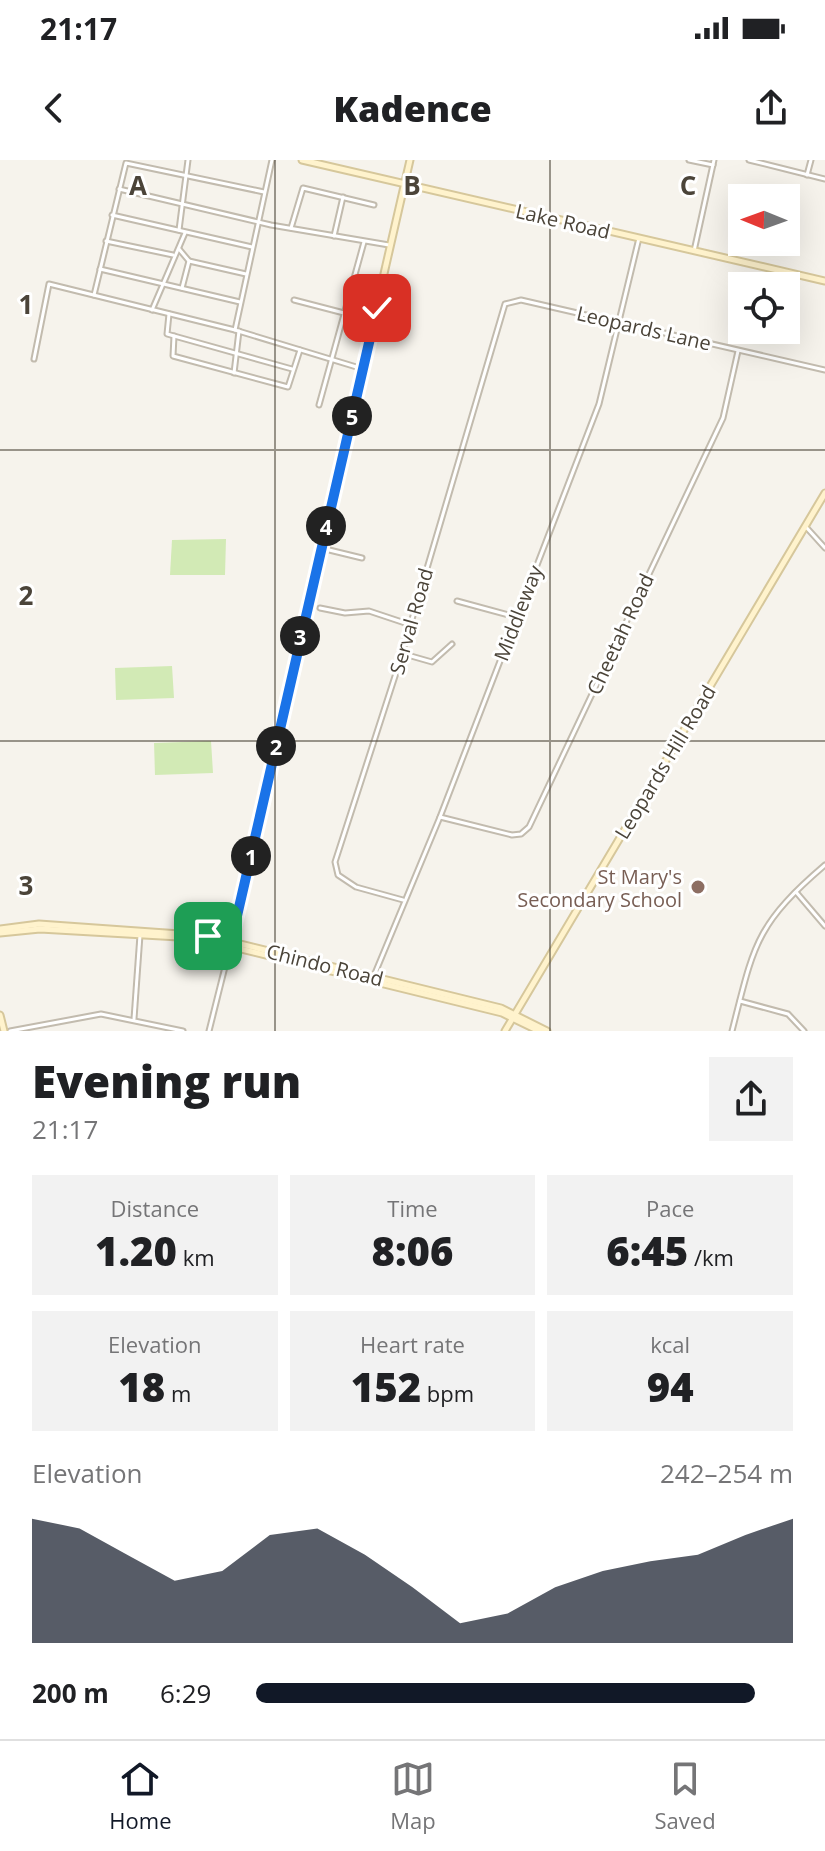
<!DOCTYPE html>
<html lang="en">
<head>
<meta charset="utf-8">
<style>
  body { margin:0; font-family:"Open Sans",sans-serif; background:#f2f2f2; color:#202124; height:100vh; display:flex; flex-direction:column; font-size:30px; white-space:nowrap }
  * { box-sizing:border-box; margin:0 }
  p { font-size:26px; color:#757577 }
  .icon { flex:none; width:44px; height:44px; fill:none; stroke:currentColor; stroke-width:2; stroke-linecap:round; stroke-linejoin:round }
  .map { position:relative; height:871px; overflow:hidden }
  .side { display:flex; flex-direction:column; background:#fff; flex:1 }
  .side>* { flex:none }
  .needle { width:52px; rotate:271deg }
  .fabs { position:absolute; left:728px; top:24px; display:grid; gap:16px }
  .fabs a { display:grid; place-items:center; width:72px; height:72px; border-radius:0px; background:#fff; box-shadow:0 8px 32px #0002; font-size:40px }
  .pin { position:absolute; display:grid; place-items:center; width:68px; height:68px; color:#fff; margin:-34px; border-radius:16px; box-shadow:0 4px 12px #0006 }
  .km { position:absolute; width:40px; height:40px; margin:-20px; border-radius:50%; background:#222; color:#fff; font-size:22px; line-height:40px; text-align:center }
  .round { display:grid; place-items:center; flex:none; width:84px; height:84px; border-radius:0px; background:#f2f2f2 }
  .headline { display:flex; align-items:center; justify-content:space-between; height:136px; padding:0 32px }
  h1 { font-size:44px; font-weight:800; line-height:60px }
  .figures { display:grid; grid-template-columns:repeat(3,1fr); gap:12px; height:136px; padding:8px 32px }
  .figures div { display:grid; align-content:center; border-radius:0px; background:#f2f2f2; text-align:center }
  .figures b { font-size:40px; font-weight:800 }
  .figures small { font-size:22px; font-weight:400 }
  .figures p { font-size:22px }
  .chart { height:224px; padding:16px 32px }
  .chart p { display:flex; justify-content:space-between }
  .chart svg { width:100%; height:144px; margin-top:8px; fill:#111827; opacity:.7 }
  ul { padding:0 32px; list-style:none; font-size:26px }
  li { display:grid; grid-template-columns:128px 96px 1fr; align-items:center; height:60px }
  li i { height:20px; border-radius:10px; background:#111827 }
  .status { display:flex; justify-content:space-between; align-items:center; height:56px; padding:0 40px; background:#fff; direction:ltr }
  .status svg { height:22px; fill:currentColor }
  header { display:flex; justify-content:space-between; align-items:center; height:104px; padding:0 32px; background:#fff; font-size:36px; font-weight:800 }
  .tab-bar { display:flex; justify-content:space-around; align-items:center; height:112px; border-top:2px solid #e0e0e0; background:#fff; font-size:22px; color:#757577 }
  .tab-bar a { display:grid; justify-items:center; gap:4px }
  .tab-bar .selected { color:#111827 }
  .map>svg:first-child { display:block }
</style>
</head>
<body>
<div class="status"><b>21:17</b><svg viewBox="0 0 49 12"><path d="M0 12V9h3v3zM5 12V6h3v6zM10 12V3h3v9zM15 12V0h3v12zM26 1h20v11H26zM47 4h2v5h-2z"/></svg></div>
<header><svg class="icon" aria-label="back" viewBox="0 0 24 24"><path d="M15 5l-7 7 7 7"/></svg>Kadence<svg class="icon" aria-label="share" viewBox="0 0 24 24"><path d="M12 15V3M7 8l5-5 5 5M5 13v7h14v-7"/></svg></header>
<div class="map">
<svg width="825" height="871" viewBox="0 0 825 871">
  <rect width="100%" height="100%" fill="#f6f3ec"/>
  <g fill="#d2eab5">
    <path d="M226,379l-1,36h-55l2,-35z"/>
    <path d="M172,506l2,32 -58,2 -1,-32z"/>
    <path d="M211,581l2,32 -58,2 -1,-32z"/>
  </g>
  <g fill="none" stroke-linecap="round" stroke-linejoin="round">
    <g stroke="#c2bbae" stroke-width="7">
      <g id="minor">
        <path d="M689,0l24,5"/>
        <path d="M749,0l76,19"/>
        <path d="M807,15l4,-15"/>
        <path d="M119,29l152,36 118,20"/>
        <path d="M112,55l140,32"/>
        <path d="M291,68l12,-40 71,17"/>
        <path d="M179,70l9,-70"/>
        <path d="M334,76l9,-39"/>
        <path d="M106,81l67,14"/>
        <path d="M179,89l10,12 -7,27"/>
        <path d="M694,91l20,-91"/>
        <path d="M189,101l57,13"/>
        <path d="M100,109l140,33"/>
        <path d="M94,135l32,-132 138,29"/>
        <path d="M294,140l50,13"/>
        <path d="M152,150l33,-77"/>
        <path d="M169,154l-2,20 125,35"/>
        <path d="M235,170l37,-170"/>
        <path d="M174,176l-1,20 115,31 12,-37"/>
        <path d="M34,199l15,-75 186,46 128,39"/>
        <path d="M234,213l5,-42"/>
        <path d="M319,245l45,-163"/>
        <path d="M806,367l19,21"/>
        <path d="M321,388l41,10"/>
        <path d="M457,441l59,16"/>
        <path d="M320,448l25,5 24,-2 42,14"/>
        <path d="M404,494l28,8 20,-18"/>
        <path d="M440,657l72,18 9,-1 8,-7 194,-409 15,-67"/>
        <path d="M796,732l29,34"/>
        <path d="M403,740l-47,-13 -18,-12 -3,-13 62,-192 108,-366 16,-4 304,70"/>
        <path d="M373,818l67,-161 159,-413 40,-166"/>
        <path d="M740,841l48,13 16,17"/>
        <path d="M134,859l6,-84"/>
        <path d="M10,871l91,-17 82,17"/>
        <path d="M209,871l21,-84"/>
        <path d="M732,871c22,-86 23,-106 93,-166"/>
      </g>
    </g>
    <g stroke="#d6c79b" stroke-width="9">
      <g id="secondary">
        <path d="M302,0l523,121"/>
        <path d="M0,769l39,-5 169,12 293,72 46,23"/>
        <path d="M0,773l40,-4 156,9 306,75 37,18"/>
        <path d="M230,787l180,-787"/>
        <path d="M0,855l4,16"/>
        <path d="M505,871l320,-538"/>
      </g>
    </g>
    <use href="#minor" stroke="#fff" stroke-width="3"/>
    <use href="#secondary" stroke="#fff3cd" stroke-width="5"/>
  </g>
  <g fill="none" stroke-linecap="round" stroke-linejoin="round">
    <g stroke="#fff" stroke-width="16">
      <path id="route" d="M208,776l23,6 146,-634"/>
    </g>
    <use href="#route" stroke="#1a73e8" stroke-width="10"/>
  </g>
  <path fill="none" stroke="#4b4439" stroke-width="2" stroke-opacity="0.55" d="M275,0v871M550,0v871M0,290h825M0,581h825"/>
  <circle fill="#8d6e63" stroke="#fff" stroke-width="3" cx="698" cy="727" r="8"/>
  <g text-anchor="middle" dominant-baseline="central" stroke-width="6" stroke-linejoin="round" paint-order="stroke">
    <g font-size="20" fill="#4b4439" stroke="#fff">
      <text transform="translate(563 61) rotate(13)">Lake Road</text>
      <text transform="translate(644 168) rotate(13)">Leopards Lane</text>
      <text transform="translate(518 453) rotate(-69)">Middleway</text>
      <text transform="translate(411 461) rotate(-74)">Serval Road</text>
      <text transform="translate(620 474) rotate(-65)">Cheetah Road</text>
      <text transform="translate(665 602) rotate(-59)">Leopards Hill Road</text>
      <text transform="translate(325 805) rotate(14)">Chindo Road</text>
    </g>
    <g font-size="20" fill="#785e54" stroke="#fff" text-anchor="end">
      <text x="682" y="716">St Mary's<tspan x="682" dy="23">Secondary School</tspan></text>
    </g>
  </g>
  <g font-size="26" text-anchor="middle" font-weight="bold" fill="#4b4439" stroke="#fff" stroke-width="6" stroke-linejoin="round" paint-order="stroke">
    <text x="138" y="35">A</text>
    <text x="412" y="35">B</text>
    <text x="688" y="35">C</text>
    <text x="26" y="154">1</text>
    <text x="26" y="445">2</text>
    <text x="26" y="735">3</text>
  </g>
</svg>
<div class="fabs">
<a><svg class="needle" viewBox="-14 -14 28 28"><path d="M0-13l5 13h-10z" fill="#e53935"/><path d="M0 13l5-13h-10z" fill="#757577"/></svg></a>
<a><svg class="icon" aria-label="locate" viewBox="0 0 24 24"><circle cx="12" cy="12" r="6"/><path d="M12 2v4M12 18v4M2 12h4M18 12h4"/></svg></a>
</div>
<div class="pin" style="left:208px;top:776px;background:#1e9e55"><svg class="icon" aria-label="arrive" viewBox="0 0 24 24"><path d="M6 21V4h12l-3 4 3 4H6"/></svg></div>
<div class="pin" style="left:377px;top:148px;background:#d93025"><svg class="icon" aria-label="check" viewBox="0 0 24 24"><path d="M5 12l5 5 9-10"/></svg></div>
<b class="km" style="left:251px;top:696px">1</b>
<b class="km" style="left:276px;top:586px">2</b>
<b class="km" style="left:300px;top:476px">3</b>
<b class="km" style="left:326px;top:366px">4</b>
<b class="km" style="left:352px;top:256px">5</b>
</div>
<section class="side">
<div class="headline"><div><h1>Evening run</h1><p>21:17</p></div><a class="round"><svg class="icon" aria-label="share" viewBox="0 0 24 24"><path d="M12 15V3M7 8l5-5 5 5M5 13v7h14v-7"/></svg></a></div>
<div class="figures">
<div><p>Distance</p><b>1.20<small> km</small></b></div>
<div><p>Time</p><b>8:06</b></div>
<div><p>Pace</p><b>6:45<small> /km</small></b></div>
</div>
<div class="figures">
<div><p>Elevation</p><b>18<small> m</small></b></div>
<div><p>Heart rate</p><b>152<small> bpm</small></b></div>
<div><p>kcal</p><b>94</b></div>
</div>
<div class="chart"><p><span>Elevation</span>242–254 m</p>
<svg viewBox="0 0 160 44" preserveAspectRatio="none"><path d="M0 44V6L10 9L20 17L30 25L40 22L50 11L60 9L70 17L80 27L90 38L100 35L110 27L120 22L130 19L140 17L150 11L160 6V44z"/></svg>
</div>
<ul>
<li><b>200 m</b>6:29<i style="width:93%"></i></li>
</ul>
</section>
<nav class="tab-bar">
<a class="selected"><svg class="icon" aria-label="home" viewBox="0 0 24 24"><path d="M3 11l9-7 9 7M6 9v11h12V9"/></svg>Home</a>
<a><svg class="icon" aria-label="map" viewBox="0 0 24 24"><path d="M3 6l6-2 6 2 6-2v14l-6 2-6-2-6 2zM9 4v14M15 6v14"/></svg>Map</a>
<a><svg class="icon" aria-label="saved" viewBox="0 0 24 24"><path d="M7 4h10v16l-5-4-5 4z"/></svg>Saved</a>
</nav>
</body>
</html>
